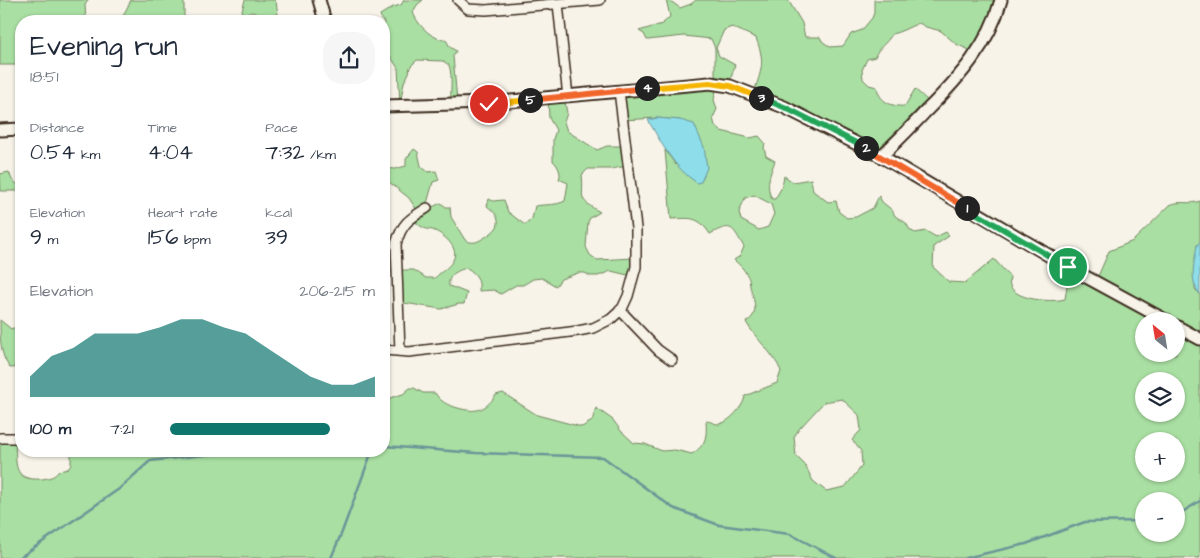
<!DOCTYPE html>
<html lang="en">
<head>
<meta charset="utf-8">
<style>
  body { margin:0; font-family:"Architects Daughter",sans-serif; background:#f6f6f7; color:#1f2937; height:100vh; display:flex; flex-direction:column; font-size:19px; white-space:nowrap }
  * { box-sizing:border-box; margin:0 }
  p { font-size:16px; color:#747a83 }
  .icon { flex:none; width:28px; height:28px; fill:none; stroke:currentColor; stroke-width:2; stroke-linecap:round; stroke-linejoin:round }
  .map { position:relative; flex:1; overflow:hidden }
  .panel { position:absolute; left:15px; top:15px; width:375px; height:442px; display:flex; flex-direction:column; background:#fff; border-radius:20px; box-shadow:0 1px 4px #0004 }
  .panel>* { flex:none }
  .needle { width:32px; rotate:330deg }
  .buttons { position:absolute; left:1135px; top:312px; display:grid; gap:10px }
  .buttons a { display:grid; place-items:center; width:50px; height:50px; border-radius:50%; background:#fff; box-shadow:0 1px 4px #0004; font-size:25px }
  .pin { position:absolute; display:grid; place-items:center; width:42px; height:42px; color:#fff; margin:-21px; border:2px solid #fff; border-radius:50%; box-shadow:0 1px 5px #0007 }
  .km { position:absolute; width:25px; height:25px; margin:-12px; border-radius:50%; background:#222; color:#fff; font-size:14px; line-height:25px; text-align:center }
  .round { display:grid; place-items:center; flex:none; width:52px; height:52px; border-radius:20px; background:#f6f6f7 }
  .overview { display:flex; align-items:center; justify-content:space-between; height:85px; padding:0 15px }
  h1 { font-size:28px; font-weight:600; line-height:38px }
  .stats { display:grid; grid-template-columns:repeat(3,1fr); gap:8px; height:85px; padding:5px 15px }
  .stats div { display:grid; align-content:center }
  .stats b { font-size:21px; font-weight:600 }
  .stats small { font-size:14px; font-weight:400 }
  .stats p { font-size:14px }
  .chart { height:140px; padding:10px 15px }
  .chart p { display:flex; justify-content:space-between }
  .chart svg { width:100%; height:90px; margin-top:5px; fill:#0f766e; opacity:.7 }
  ul { padding:0 15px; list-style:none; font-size:16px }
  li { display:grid; grid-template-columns:80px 60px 1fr; align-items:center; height:38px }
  li i { height:12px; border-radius:6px; background:#0f766e }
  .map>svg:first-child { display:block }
</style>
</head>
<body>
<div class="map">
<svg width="1200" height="558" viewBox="0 0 1200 558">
  <rect width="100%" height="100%" fill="#f7f3e8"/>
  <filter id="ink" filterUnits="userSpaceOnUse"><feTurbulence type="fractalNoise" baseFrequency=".02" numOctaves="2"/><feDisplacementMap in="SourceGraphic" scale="10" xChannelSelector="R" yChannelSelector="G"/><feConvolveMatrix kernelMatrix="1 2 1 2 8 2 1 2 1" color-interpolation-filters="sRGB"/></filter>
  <g filter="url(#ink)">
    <g fill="#a9dfa2" stroke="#728460" fill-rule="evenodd">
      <path d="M0,0h88l-3,5 1,16h-65v47l-4,-3h-17z"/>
      <path d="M131,0h53v21h-54l-7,-5z"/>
      <path d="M245,0h29l2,2 2,12 -2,3 -1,4h-18v-7l-5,-2 -7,2 -4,7h-2z"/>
      <path d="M404,0h19l-6,5 -4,7c4,13 20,28 33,28l4,7 6,4 -3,5 4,45 -6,3c-1,-13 2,-27 -2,-39l-6,-4 -26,-1 -7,7 -1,6 -5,9 -4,23 -2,-37 -11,-17 -3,-13v-17h-2l-2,-6 13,-8 8,-2z"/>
      <path d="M665,0h4l11,8 11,-4 5,-4h92l14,23 3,14h15l2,4 8,6 13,-1 8,-12 11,-4 10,-12 2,-5v-13h126l-26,52 -18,-8 -15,-13 -15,-4 -7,-4c-10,4 -18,9 -27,11 -5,10 -14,13 -17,23l-8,2 -5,11 1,9 6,6 8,2c2,15 15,20 28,19l10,-17 15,14 -48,52 -127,-65c7,-23 10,-28 1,-52l-24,-11 -8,3 -8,18 3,8 16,9 -6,20h-12l-3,15 3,9 -4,9 2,8 6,5 29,7 9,-2 6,7 -1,5 2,8 9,5c-5,13 -10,25 -3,38h3l7,-12 2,-11 9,6 18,-3 2,12 15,11 8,-1 3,11 8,6 9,-1 17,-9 6,-12 3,6 10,8 3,6 11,7 4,7 5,3 11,-2 10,6 10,-5 3,4 -15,10 -1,21 16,15 16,1 29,-24 16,18c-7,23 41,26 55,22l2,-13 -3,-12v-9l32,16 13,-30 24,-10 37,-36c9,-5 20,0 30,-4v41l-3,3 -2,44 5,5v264h-1200v-117l15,-1c2,24 -4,41 27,39 8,-1 12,-2 17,-8l9,-2 3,-4v-14h313v-47l3,-5 16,-5 7,-6h4l9,5h12c6,9 12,12 23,15 18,5 27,3 38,-13l7,-2 34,22 45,12 10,-6 4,-13 17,12 8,11 13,12 11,1 17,7 13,-1 17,4c14,-9 15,-17 14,-33 5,0 8,3 12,3 10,0 26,-18 27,-28l32,-13 4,-12c-8,-19 -25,-31 -35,-49 15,-8 7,-23 4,-36 -1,-4 0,-7 -3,-11 -3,-6 -8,-11 -13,-15l6,-4 4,-9c-12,-20 -11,-25 -34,-13 -12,-18 -18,-16 -39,-15l-6,-69 11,15 4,-45 -23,-2 -34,2 -5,-26 97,-11v-35l-4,-9 -27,-3 -37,4 -3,-6 -5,-3 23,-7 8,-7 -3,-14zM754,195l17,9 3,10 -6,13 -9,3 -18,-10 -2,-8 6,-14zM1144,321h32v33h-32zM1144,381h32v33h-32zM842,399l17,16 2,15 -9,10 9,11 1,15 -17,21 -19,4 -13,-10 -8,-16 -9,-9 -2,-19 5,-8 25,-27zM1144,441h32v33h-32zM1144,501h32v33h-32z"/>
      <path d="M564,97l3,16 -3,9 3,9 30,19 10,-4h17l3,20 -16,3h-23l-6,6c3,23 -7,23 18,37l-10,6 -2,4 -2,25 4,8 7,5 37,-2 -2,18 -21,-5 -13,5h-8l-5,-3h-7l-17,6 -5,7 -14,-8 -9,1 -10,6h-7l-15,9 -7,-4 -15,1c1,-11 -2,-17 -12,-23 -10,2 -20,8 -18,18l18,7 -3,11h-5l-18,5 -43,-7v-32h16l12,8h9c6,-7 15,-10 19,-20 4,-11 -10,-23 -19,-27 -3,-2 -8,-1 -11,-3 -5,-2 -9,-7 -13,-10l7,-6 -9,-14 -25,-20v-10l11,1 11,-3v-7l8,-10 4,3 3,14 7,6 8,-1 3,9 -6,2 -7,25 2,2 13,-6 5,4h4l1,10 14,23c9,5 14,1 22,-4 16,-10 14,-19 0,-30l2,-7 4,2 11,-1 4,12 17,13 7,-6 3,-13c11,-2 20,0 30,-5l3,-18 -9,-4c3,-5 -1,-14 -6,-18v-22l3,-9 -7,-12 -1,-19z"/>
      <path d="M9,172l3,8 5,4 4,-1v8h-20l-1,-17z"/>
      <path d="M0,320l11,9 10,-4v42l-11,1c-10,-13 -10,-29 -10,-48z"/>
    </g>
    <g fill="#8dddea" stroke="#6c9598">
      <path d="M657,118l23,2 14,4 10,23 3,21 -6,14 -4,1c-24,-16 -35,-39 -49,-63z"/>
      <path d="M1200,242v52c-12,-13 -5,-34 -3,-49z"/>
    </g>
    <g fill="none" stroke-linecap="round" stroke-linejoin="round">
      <g stroke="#6c9598" stroke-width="2.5">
        <path d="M384,446l92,7 127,4 70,51 46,17 71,9 46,24"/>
        <path d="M1176,516l24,-15"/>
        <path d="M19,558l100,-69 31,-28 90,-10"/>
        <path d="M331,558l11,-26 30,-81"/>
        <path d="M965,558l61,-14 59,-22 59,-1"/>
      </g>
      <g stroke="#3b2a1e" stroke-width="12">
        <g id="minor">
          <path d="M458,0l10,9 18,1 114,-10"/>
          <path d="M558,4l10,93"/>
          <path d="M620,310l38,40 14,10"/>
          <path d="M384,350l25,2 169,-21 15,-3 18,-9 11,-10 6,-13 8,-29v-39l-17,-137"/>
          <path d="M400,351l-4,-107c6,-21 13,-25 31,-36"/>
          <path d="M0,438h21"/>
        </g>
      </g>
      <g stroke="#3b2a1e" stroke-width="15">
        <g id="tertiary">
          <path d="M319,0l6,21"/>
          <path d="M384,106l105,-3 221,-20 20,3 54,21 97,49 196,116 90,49"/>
          <path d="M0,130l21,-1"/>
          <path d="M881,156c17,-15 31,-30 46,-46 32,-32 62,-65 74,-110"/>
          <path d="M1176,326l24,13"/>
        </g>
      </g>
      <use href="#minor" stroke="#f7f3e8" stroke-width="9"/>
      <use href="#tertiary" stroke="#f7f3e8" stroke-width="11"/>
    </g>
  </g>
  <g fill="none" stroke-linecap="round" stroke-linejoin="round" filter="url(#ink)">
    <g stroke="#fff" stroke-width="10">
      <path id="split-1" d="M967,208l101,59"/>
    </g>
    <g stroke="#fff" stroke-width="10">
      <path id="split-2" d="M866,148l101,60"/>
    </g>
    <g stroke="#fff" stroke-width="10">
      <path id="split-3" d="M761,98l23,9 82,41"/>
    </g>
    <g stroke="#fff" stroke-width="10">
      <path id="split-4" d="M647,88l63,-5 20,3 31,12"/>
    </g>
    <g stroke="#fff" stroke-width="10">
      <path id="split-5" d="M530,100l117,-12"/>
    </g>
    <g stroke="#fff" stroke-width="10">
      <path id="split-6" d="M489,104l41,-4"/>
    </g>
    <use href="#split-1" stroke="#22a559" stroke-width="6"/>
    <use href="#split-2" stroke="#f0652b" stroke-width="6"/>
    <use href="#split-3" stroke="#22a559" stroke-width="6"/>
    <use href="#split-4" stroke="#f5b400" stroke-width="6"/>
    <use href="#split-5" stroke="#f0652b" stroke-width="6"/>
    <use href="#split-6" stroke="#f5b400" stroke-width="6"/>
  </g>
</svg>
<div class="buttons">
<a><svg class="needle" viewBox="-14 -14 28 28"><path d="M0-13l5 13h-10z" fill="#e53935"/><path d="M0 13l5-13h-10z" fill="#747a83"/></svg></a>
<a><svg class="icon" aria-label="layers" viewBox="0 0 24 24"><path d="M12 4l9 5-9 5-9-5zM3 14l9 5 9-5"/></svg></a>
<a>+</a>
<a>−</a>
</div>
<div class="pin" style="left:1068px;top:267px;background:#1e9e55"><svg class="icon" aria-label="arrive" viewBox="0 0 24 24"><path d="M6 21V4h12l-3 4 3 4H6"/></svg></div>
<div class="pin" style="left:489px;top:104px;background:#d93025"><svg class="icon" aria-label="check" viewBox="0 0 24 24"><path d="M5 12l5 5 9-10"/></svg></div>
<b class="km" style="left:967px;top:208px">1</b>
<b class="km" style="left:866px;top:148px">2</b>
<b class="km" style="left:761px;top:98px">3</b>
<b class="km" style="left:647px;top:88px">4</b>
<b class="km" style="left:530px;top:100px">5</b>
<section class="panel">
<div class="overview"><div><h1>Evening run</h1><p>18:51</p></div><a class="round"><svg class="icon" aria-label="share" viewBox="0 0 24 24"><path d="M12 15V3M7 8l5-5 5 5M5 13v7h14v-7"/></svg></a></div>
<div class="stats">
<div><p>Distance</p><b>0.54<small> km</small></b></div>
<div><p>Time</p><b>4:04</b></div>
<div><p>Pace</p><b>7:32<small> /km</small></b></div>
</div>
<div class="stats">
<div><p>Elevation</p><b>9<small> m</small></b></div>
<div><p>Heart rate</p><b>156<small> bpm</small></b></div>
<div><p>kcal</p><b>39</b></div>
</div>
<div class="chart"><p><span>Elevation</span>206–215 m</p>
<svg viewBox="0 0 160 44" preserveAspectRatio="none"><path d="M0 44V34L10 24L20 20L30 13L40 13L50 13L60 10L70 6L80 6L90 10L100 13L110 20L120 27L130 34L140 38L150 38L160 34V44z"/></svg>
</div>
<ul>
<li><b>100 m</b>7:21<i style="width:78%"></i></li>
</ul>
</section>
</div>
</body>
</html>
